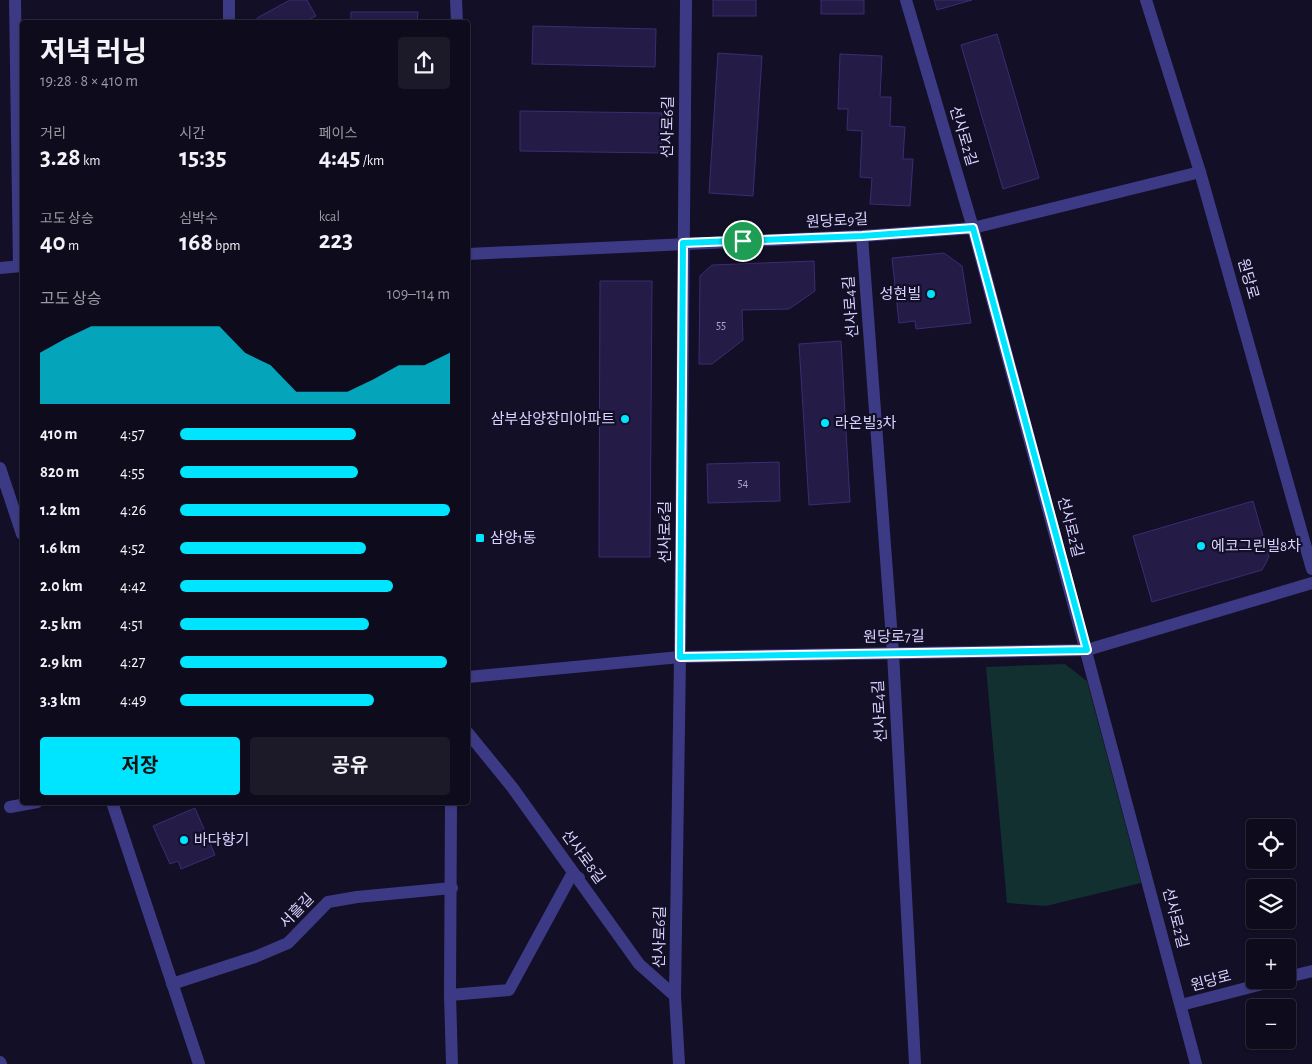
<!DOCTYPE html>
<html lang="ko">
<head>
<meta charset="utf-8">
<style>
  body { margin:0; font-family:"Alegreya Sans","Noto Sans KR",sans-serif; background:#1c1929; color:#f1f3f6; height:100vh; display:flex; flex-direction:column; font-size:19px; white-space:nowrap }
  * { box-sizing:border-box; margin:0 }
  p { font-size:16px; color:#9b9ba3 }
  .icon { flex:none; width:28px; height:28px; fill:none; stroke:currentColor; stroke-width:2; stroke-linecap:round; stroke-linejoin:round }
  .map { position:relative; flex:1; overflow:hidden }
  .drawer { position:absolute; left:20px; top:20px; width:450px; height:785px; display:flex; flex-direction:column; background:#0e0b1c; border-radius:5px; box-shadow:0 1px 4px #0004,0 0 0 1px #2e2b3b }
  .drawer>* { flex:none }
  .fabs { position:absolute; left:1246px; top:819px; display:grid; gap:10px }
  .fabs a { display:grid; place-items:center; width:50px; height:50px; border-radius:5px; background:#0e0b1c; box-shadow:0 1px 4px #0004,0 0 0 1px #2e2b3b; font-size:25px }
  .pin { position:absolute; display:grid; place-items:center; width:42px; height:42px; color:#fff; margin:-21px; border:2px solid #fff; border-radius:50%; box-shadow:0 1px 5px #0007 }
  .round { display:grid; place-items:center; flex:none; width:52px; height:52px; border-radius:5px; background:#1c1929 }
  .overview { display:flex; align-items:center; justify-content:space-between; height:85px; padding:0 20px }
  h1 { font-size:28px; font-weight:700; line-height:38px }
  .stats { display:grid; grid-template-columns:repeat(3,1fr); gap:8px; height:85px; padding:5px 20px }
  .stats div { display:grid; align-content:center }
  .stats b { font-size:25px; font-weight:700 }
  .stats small { font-size:14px; font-weight:400 }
  .stats p { font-size:14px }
  .chart { height:140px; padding:10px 20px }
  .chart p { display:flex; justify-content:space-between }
  .chart svg { width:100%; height:90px; margin-top:5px; fill:#00e5ff; opacity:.7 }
  .primary-button { display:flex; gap:10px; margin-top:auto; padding:10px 20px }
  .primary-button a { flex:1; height:58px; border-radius:5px; background:#00e5ff; color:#111; font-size:20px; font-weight:700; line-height:58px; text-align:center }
  .primary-button a+a { background:#1c1929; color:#f1f3f6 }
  ul { padding:0 20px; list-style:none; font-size:16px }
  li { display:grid; grid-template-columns:80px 60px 1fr; align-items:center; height:38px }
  li i { height:12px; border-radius:6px; background:#00e5ff }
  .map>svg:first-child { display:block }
</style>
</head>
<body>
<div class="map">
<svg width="1312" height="1064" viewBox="0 0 1312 1064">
  <rect width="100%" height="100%" fill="#130f26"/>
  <path fill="#12302f" d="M1065,664l22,17 54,202 -95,23 -39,-3 -21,-236z"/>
  <g fill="#241b47" stroke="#3b2d73">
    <path d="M290,0h17l9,16 -12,6h-45l-2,-4z"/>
    <rect x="713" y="0" width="43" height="16"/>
    <rect x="821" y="0" width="43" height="14"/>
    <path d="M934,0h38l-35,10z"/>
    <path d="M351,12h67l-1,10h-66z"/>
    <path d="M533,26l123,3 -1,38 -123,-3z"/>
    <path d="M997,34l42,144 -36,11 -42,-144z"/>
    <path d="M718,53l44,3 -9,140 -44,-3z"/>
    <path d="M840,54l42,2 -2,41h11l-1,29 15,1 -2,32h10l-3,47 -40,-2 2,-26 -12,-1 2,-46 -15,-1 1,-21h-10z"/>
    <path d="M520,111l142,2 -1,40 -141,-2z"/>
    <path d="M944,253l18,13 9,57 -55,6 -1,-8 -16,2 -7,-65z"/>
    <path d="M814,261l1,30 -26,18 -47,1 1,30 -31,24h-13l1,-88 12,-11z"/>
    <path d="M600,281h52l-2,276h-51z"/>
    <path d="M841,341l9,161 -41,3 -10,-161z"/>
    <path d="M779,462l1,39 -72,2 -1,-39z"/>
    <path d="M1253,501l16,56 -7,13 -110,32 -19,-66z"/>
    <path d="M195,808l20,47 -34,14 -3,-8 -8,3 -17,-38z"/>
  </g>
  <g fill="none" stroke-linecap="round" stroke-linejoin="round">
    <g stroke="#3d3a85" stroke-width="12">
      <path d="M15,0l4,266"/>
      <path d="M229,0v22"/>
      <path d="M906,0l67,228 223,836"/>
      <path d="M862,236l31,417 22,411"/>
      <path d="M468,254l394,-18 111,-8 227,-56"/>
      <path d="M0,468l22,66"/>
      <path d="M468,677l212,-20 407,-7 225,-67"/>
      <path d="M468,733l44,54 127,177 36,32"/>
      <path d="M112,802l87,262"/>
      <path d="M10,807l27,-5"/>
      <path d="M1288,977l24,-6"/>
      <path d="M172,984l83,-27 33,-14 40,-41 29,-5 95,-9"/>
      <path d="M450,995l59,-5 63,-116 7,4"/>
      <path d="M1181,1005l97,-25"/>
      <path d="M679,1064l-4,-68 5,-339 6,-657"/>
    </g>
    <g stroke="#3d3a85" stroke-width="12">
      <path d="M456,0l1,22"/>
      <path d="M1146,0l54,172 112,397"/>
      <path d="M0,268l22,-2"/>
      <path d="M451,802l-1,193 2,69"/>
      <path d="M0,1062l1,2"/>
    </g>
  </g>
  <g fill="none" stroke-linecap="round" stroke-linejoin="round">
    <g stroke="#fff" stroke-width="10">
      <path id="route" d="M973,228l114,422 -407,7 3,-414 179,-7z"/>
    </g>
    <use href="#route" stroke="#00e5ff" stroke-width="6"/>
  </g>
  <g fill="#00e5ff" stroke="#130f26" stroke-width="2">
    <circle cx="931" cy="294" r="5"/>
    <circle cx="625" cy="419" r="5"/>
    <circle cx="825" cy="423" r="5"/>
    <rect x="475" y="533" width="10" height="10" rx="2.5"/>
    <circle cx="1201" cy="546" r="5"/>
    <circle cx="184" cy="840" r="5"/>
  </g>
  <g text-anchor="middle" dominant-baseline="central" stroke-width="4.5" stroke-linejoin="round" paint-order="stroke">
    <g font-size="12" fill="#aca6d1">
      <text x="721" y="325">55</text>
      <text x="743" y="483">54</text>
    </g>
    <g font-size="15" fill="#d9d4ff" stroke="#130f26">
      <text transform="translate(668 127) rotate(-89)">선사로6길</text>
      <text transform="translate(963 136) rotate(73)">선사로2길</text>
      <text transform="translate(837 221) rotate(-3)">원당로9길</text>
      <text transform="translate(1248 279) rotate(74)">원당로</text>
      <text transform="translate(851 307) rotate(-94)">선사로4길</text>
      <text transform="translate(1070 527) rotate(75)">선사로2길</text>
      <text transform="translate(665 532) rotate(-90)">선사로6길</text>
      <text transform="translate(894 637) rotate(-1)">원당로7길</text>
      <text transform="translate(880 711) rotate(-93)">선사로4길</text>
      <text transform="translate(583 857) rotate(54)">선사로8길</text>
      <text transform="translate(297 911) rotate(-46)">서흘길</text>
      <text transform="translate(1175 918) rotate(75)">선사로2길</text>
      <text transform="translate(660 937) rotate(-89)">선사로6길</text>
      <text transform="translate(1211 981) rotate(-15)">원당로</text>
    </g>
    <g font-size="15" fill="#d9d4ff" stroke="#130f26" text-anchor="start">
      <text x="921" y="294" text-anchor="end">성현빌</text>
      <text x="615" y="419" text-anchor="end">삼부삼양장미아파트</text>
      <text x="835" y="423">라온빌3차</text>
      <text x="490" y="538">삼양1동</text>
      <text x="1211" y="546">에코그린빌8차</text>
      <text x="194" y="840">바다향기</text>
    </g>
  </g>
</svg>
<div class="fabs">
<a><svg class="icon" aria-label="locate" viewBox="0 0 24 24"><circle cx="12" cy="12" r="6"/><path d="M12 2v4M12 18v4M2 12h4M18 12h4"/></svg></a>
<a><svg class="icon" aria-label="layers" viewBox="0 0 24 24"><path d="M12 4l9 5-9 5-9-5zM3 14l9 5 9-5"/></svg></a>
<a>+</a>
<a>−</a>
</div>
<div class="pin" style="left:743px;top:241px;background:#1e9e55"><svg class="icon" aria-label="arrive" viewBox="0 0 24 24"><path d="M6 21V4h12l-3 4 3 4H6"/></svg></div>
<section class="drawer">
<div class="overview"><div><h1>저녁 러닝</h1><p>19:28 · 8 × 410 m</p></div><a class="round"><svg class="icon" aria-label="share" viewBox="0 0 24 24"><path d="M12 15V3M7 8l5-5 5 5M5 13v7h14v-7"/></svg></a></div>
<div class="stats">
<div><p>거리</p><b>3.28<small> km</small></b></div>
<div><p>시간</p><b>15:35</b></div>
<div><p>페이스</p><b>4:45<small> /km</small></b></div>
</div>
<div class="stats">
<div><p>고도 상승</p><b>40<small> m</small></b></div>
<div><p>심박수</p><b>168<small> bpm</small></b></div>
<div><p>kcal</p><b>223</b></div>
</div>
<div class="chart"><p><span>고도 상승</span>109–114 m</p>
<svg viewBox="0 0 160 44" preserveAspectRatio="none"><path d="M0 44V19L10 12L20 6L30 6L40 6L50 6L60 6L70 6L80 19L90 25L100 38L110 38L120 38L130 32L140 25L150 25L160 19V44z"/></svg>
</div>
<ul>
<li><b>410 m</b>4:57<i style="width:65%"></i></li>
<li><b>820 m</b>4:55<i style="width:66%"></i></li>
<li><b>1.2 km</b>4:26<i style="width:100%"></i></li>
<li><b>1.6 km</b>4:52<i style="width:69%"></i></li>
<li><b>2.0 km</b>4:42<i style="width:79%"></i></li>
<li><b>2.5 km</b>4:51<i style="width:70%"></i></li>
<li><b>2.9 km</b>4:27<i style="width:99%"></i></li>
<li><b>3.3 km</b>4:49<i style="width:72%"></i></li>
</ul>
<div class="primary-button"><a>저장</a><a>공유</a></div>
</section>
</div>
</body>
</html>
